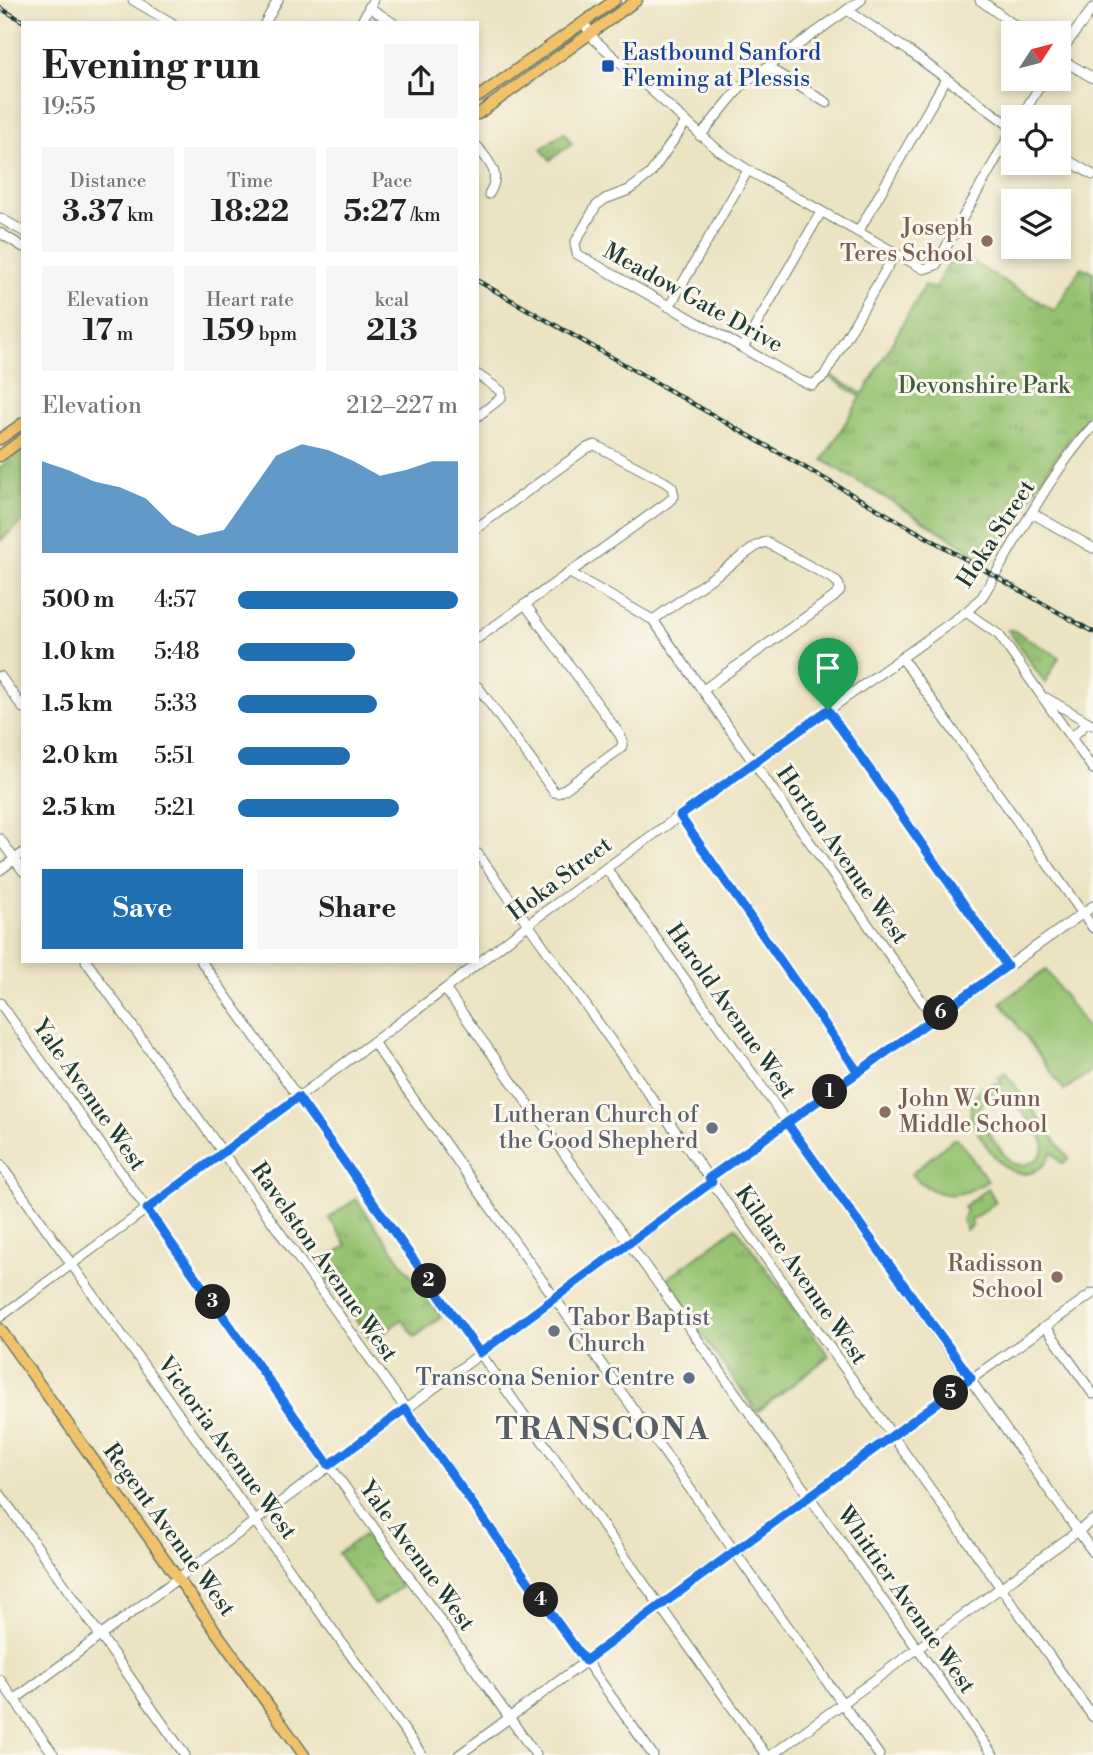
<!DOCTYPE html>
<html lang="en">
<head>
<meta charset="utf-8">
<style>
  body { margin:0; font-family:"Libre Bodoni",serif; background:#f6f6f6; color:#222; height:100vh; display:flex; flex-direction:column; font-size:26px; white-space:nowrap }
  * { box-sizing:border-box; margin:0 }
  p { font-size:23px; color:#767676 }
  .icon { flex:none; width:38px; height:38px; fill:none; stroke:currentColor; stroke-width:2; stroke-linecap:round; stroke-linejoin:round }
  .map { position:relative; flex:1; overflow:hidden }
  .details { position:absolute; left:21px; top:21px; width:458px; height:942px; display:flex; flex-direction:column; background:#fff; border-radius:0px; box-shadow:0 4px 10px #0003 }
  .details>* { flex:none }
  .needle { width:46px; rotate:54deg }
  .controls { position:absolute; left:1001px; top:21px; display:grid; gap:14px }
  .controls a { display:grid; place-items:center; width:70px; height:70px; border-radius:0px; background:#fff; box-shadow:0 4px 10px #0003; font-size:35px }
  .pin { position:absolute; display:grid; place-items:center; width:60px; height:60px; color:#fff; margin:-72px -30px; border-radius:50% 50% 50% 0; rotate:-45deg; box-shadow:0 0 7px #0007 }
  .pin .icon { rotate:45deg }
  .km { position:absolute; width:35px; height:35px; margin:-18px; border-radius:50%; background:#222; color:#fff; font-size:19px; line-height:35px; text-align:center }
  .round { display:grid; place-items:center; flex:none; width:74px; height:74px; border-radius:0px; background:#f6f6f6 }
  .head { display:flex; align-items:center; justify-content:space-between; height:119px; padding:0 21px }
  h1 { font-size:38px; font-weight:700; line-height:52px }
  .metrics { display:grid; grid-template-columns:repeat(3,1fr); gap:10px; height:119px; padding:7px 21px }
  .metrics div { display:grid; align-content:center; border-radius:0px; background:#f6f6f6; text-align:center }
  .metrics b { font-size:30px; font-weight:700 }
  .metrics small { font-size:19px; font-weight:400 }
  .metrics p { font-size:19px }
  .chart { height:196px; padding:14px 21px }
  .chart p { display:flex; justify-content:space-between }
  .chart svg { width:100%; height:126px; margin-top:7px; fill:#1f6fb2; opacity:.7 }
  .action { display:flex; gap:14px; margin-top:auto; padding:14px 21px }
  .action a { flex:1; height:80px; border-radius:0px; background:#1f6fb2; color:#fff; font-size:28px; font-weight:700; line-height:80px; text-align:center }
  .action a+a { background:#f6f6f6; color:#222 }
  ul { padding:0 21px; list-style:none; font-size:23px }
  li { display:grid; grid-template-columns:112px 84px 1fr; align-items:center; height:52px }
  li i { height:18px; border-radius:9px; background:#1f6fb2 }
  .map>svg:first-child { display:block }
</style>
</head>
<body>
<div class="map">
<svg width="1093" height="1755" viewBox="0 0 1093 1755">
  <defs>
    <pattern id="park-tufts" width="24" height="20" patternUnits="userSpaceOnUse" patternTransform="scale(1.75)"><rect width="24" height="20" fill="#95c270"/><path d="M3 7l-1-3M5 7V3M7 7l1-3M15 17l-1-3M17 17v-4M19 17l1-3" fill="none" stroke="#799f5d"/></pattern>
  </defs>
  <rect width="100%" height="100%" fill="#fbf7ec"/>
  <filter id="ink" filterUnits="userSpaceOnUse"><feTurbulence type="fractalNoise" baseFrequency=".0143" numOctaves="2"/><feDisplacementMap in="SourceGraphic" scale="14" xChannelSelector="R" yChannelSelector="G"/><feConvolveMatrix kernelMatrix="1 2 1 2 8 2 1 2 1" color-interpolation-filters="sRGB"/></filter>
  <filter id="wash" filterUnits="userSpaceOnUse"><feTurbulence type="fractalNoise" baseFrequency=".00686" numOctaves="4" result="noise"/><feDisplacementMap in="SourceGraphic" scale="28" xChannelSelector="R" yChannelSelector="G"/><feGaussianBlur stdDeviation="1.57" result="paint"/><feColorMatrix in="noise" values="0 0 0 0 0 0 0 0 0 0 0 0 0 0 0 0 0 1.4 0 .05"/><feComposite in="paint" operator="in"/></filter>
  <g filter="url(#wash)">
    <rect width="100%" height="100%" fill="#ece3c2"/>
    <g fill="#95c270" stroke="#5a8052" stroke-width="2" fill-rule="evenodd">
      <path d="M1046,970l47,66v34l-29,20 -63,-88z"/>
      <path d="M1005,1072l64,87 -7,5 -10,-12c-4,10 -9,16 -19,20 -29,11 -47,-29 -62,-49 -3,-21 7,-41 31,-40l-4,-6zM998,1093l13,4 32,43c4,18 -16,29 -32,23 -13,-18 -54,-59 -13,-70z"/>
      <path d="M953,1139h5l30,42c-30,19 -51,19 -77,-7z"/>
    </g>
    <g fill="url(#park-tufts)" stroke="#5a8052" stroke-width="2">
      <path d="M564,132l8,12 -22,16 -9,-11z"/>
      <path d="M955,252l100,59 26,-44 12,5v139c-41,45 -71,99 -102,151l-168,-102 38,-63 -32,-20 1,-2 33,19 62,-109 9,4z"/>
      <path d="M23,450v71l-23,20v-74z"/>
      <path d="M1008,630h5l46,27 -14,26z"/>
      <path d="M988,1188l8,14 -26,19 3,4 -7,5 -4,-10 4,-9 -3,-4z"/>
      <path d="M356,1199l85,118 -26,20 -13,-18 -30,23 -55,-76 30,-21 -18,-27z"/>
      <path d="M736,1227l93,129 -72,56 -93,-131z"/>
      <path d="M364,1535l37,52 -26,18 -37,-52z"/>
    </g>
  </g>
  <g filter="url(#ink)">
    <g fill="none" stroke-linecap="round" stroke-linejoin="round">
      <g stroke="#677766" stroke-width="11">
        <g id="minor">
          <path d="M133,0l39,23"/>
          <path d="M980,0l45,33"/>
          <path d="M369,7l24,16"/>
          <path d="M847,10l62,41 104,77"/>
          <path d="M583,22l12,18 123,110 30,20 176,99 12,-4 77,-136"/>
          <path d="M265,23l13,-23"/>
          <path d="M361,23l12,-23"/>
          <path d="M1059,54l34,-46"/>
          <path d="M1059,58l34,20"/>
          <path d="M767,67l60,36"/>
          <path d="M1021,117l23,-38"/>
          <path d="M686,122l-36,52 -21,16 -24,9 -9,7 -21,37 2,11 222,126 13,5 12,-9 71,-122"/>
          <path d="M700,136l42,-51 119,-85"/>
          <path d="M478,147c12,17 24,26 11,47"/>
          <path d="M1059,155l34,20"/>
          <path d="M0,218l23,13"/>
          <path d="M858,232l88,-153"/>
          <path d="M0,233l23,14"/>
          <path d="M669,307l79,-137"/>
          <path d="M743,348l78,-136"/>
          <path d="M478,375l23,16v7l-23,18"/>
          <path d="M1032,513l61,35"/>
          <path d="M478,527l109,-79 8,-3 70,37 7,5 2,9 -6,6 -190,136"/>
          <path d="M570,573l83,47 281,398"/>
          <path d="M966,612l33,23 94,134"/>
          <path d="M653,620l105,-75 8,-3 69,38 4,5 1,6 -6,6 -131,93"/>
          <path d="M902,658l191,270"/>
          <path d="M0,676l23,32"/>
          <path d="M478,687l76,105 4,1 7,-4 56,-41 2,-6 -3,-7 -95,-131"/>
          <path d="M1046,698l47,27"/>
          <path d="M829,710l178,256"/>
          <path d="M1071,738l17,-16"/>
          <path d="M680,815l178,257"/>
          <path d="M0,839l23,32"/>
          <path d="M478,854l615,863"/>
          <path d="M606,868l487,684"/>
          <path d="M0,870l23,-17"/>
          <path d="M86,961l567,794"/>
          <path d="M201,961l565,794"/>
          <path d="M445,989l211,292 337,474"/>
          <path d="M0,1003l536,752"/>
          <path d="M373,1042l506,713"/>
          <path d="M0,1164l422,591"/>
          <path d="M709,1178l384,-272"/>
          <path d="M0,1317l445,-328 94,-73 427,-304 16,-15c35,-57 66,-121 111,-171"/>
          <path d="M1046,1327l47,67"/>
          <path d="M0,1494l185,261"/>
          <path d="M0,1680l54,75"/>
          <path d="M14,1700l698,-518"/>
          <path d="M459,1755l433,-320 201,-142"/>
          <path d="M772,1755l321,-235"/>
        </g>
      </g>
      <g stroke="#677766" stroke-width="13">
        <g id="major">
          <path d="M478,97l137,-97"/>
          <path d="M478,114l159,-114"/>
          <path d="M0,439l23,-16"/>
          <path d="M0,456l23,-17"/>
          <path d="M0,1329l304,426"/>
        </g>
      </g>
      <use href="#minor" stroke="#fff" stroke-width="9"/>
      <use href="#major" stroke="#f2c26a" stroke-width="10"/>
      <g stroke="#1f3d34" stroke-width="4.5">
        <g id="rail">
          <path d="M0,8l26,15"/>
          <path d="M478,281l615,351"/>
        </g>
      </g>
      <use href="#rail" stroke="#fbf7ec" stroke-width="2" stroke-dasharray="5" stroke-linecap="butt"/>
    </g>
  </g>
  <g fill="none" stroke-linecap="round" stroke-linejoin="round" filter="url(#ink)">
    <g stroke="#fff" stroke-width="14">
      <path id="route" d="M828,710l-148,106 178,256 -149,106 3,4 -232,171 -182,-256 -151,112 182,256 76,-56 180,252 386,-283 -184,-255 220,-157 -179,-256"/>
    </g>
    <use href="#route" stroke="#1a73e8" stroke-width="9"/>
  </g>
  <rect fill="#1a4fb4" stroke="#fbf7ec" stroke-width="2.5" x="601" y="59" width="14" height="14" rx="3.5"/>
  <g fill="#8d6e63" stroke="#fbf7ec" stroke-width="2.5">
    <circle cx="987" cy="241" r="7"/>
    <circle cx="885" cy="1112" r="7"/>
    <circle cx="1057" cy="1277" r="7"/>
  </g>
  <g fill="#6b7280" stroke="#fbf7ec" stroke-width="2.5">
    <circle cx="712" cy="1128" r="7"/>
    <circle cx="554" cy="1331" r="7"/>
  </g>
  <circle fill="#5c6f8a" stroke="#fbf7ec" stroke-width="2.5" cx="689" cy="1378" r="7"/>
  <g text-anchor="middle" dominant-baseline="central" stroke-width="6" stroke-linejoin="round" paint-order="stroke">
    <g font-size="23" fill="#164399" stroke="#fbf7ec" text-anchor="start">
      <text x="622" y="53">Eastbound Sanford<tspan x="622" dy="26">Fleming at Plessis</tspan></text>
    </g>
    <g font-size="23" fill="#785e54" stroke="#fbf7ec" text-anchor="end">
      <text x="973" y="228">Joseph<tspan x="973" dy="26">Teres School</tspan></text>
      <text x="899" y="1099" text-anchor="start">John W. Gunn<tspan x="899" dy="26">Middle School</tspan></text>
      <text x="1043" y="1264">Radisson<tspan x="1043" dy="26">School</tspan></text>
    </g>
    <g font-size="23" fill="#1f3d34" stroke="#fbf7ec">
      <text transform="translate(693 298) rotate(29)">Meadow Gate Drive</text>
      <text transform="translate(996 534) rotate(-57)">Hoka Street</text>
      <text transform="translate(842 855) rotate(55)">Horton Avenue West</text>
      <text transform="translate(560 879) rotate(-37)">Hoka Street</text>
      <text transform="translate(731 1011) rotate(55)">Harold Avenue West</text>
      <text transform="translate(89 1095) rotate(55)">Yale Avenue West</text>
      <text transform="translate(324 1262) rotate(55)">Ravelston Avenue West</text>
      <text transform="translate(801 1275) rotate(55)">Kildare Avenue West</text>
      <text transform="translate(227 1448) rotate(54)">Victoria Avenue West</text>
      <text transform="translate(169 1530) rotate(54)">Regent Avenue West</text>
      <text transform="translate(417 1556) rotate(54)">Yale Avenue West</text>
      <text transform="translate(906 1600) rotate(55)">Whittier Avenue West</text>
    </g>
    <g font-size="23" fill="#3c5e43" stroke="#fbf7ec">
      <text x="984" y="386">Devonshire Park</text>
    </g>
    <g font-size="23" fill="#5b616d" stroke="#fbf7ec" text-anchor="end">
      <text x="698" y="1115">Lutheran Church of<tspan x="698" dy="26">the Good Shepherd</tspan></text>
      <text x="568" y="1318" text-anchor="start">Tabor Baptist<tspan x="568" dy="26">Church</tspan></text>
    </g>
    <g font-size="23" fill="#4e5e75" stroke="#fbf7ec" text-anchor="end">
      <text x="675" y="1378">Transcona Senior Centre</text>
    </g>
    <g font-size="30" font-weight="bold" letter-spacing="2" fill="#575e65" stroke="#fbf7ec">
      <text x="603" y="1430">TRANSCONA</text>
    </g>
  </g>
</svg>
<div class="controls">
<a><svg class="needle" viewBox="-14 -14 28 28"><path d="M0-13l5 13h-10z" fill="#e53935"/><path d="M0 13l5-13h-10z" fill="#767676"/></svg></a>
<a><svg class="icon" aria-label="locate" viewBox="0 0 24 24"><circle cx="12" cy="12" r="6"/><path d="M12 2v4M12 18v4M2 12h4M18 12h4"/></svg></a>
<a><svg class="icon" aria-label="layers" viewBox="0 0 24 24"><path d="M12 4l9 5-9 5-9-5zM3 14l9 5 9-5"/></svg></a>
</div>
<div class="pin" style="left:828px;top:710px;background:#1e9e55"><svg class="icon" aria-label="arrive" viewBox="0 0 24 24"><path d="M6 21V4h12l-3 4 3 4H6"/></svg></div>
<b class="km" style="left:830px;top:1092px">1</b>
<b class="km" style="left:429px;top:1281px">2</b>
<b class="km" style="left:213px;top:1302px">3</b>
<b class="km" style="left:541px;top:1600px">4</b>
<b class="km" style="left:951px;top:1393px">5</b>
<b class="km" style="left:941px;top:1013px">6</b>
<section class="details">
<div class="head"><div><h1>Evening run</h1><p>19:55</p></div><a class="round"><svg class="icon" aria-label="share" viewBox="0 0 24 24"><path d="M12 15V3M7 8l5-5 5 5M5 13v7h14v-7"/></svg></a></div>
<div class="metrics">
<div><p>Distance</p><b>3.37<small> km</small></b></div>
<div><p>Time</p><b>18:22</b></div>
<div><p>Pace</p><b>5:27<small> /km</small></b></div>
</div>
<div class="metrics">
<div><p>Elevation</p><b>17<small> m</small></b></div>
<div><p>Heart rate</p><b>159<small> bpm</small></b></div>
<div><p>kcal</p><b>213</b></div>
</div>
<div class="chart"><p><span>Elevation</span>212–227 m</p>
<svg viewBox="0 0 160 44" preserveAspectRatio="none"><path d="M0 44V12L10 15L20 19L30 21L40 25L50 34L60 38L70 36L80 23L90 10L100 6L110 8L120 12L130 17L140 15L150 12L160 12V44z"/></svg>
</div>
<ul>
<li><b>500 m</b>4:57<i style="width:100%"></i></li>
<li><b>1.0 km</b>5:48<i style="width:53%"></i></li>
<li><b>1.5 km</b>5:33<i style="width:63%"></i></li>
<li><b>2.0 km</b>5:51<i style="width:51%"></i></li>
<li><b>2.5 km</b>5:21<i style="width:73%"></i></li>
</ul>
<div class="action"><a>Save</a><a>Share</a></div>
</section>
</div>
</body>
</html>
